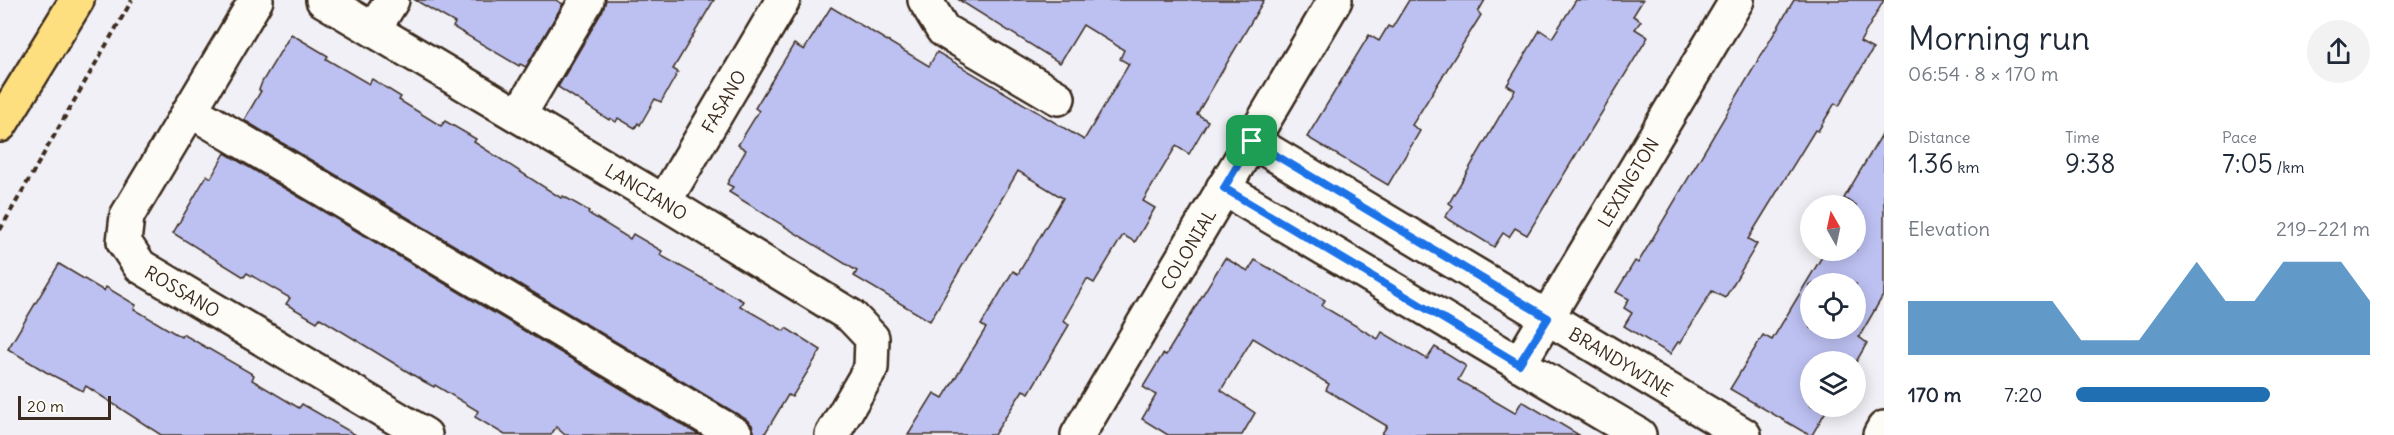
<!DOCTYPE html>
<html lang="en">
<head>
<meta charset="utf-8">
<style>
  body { margin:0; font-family:Delius,sans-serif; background:#f2f2f3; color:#1f2937; height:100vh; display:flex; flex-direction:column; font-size:22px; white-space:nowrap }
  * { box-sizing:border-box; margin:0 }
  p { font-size:20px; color:#747a83 }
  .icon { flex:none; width:33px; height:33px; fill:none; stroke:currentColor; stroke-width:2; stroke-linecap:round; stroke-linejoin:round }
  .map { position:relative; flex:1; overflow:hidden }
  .sheet { display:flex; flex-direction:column; background:#fff; width:510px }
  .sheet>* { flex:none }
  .needle { width:39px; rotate:351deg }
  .fabs { position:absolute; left:1800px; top:195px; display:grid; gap:12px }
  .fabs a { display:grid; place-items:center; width:66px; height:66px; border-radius:50%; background:#fff; box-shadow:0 3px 15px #0003; font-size:30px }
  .scale { position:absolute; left:18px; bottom:15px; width:93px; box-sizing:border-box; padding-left:6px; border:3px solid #3b2a1e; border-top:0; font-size:16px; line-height:21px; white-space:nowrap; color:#3b2a1e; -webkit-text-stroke:4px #fdfcf7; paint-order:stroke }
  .pin { position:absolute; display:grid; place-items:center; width:51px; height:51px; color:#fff; margin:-26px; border-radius:12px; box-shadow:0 3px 9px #0006 }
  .round { display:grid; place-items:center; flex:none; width:63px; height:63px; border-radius:32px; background:#f2f2f3 }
  .summary { display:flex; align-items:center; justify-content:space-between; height:102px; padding:0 24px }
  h1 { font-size:33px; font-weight:600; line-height:45px }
  .metrics { display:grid; grid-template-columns:repeat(3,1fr); gap:9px; height:102px; padding:6px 24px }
  .metrics div { display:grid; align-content:center }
  .metrics b { font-size:26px; font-weight:600 }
  .metrics small { font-size:16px; font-weight:400 }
  .metrics p { font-size:16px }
  .chart { height:168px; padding:12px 24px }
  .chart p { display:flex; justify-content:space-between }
  .chart svg { width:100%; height:108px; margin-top:6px; fill:#1f6fb2; opacity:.7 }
  ul { padding:0 24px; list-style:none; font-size:20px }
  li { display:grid; grid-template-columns:96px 72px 1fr; align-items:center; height:45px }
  li i { height:15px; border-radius:8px; background:#1f6fb2 }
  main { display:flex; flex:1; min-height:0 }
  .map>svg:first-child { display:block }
</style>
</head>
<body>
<main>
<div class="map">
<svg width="1884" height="435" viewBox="0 0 1884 435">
  <rect width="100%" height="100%" fill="#f0f0f6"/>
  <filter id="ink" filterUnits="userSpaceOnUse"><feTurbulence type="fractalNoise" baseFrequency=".0167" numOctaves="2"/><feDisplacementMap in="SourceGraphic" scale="12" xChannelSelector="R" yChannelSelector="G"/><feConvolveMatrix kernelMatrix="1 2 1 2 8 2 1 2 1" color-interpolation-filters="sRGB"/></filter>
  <g filter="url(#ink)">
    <g fill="#bdc1f2" stroke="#3b2a1e" stroke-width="1.5" fill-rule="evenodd">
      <path d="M415,0h141l7,4 -37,63 -6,-3 -1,2 -66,-39 2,-4z"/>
      <path d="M606,0h108l-41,69 5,3 -17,30 -6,-3 -15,26 -2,-2 -3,5 -17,-10 -2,4 -6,-4 -1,2 -51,-33 45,-77z"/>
      <path d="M959,0h305l-67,114 11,7 -19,33 -13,-8 -33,55 12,7 -20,34 -12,-7 -29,48 -7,-4 -24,42 6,4 -40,68 -6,-3 -29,45h-86l26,-42 9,5 43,-70 -5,-3 32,-54 5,3 45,-76 -45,-27 -88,150 -76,-45 3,-5 -128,-79 4,-5 -6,-3 19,-34 -8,-5 21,-34 -4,-3 39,-64 10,6 27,-43 98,59 8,-14 147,88 45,-76 -9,-5 4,-9 -41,-25 -23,38z"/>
      <path d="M1409,0h76l-7,12 3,3 -69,110 8,6 -32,54 -81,-48 62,-102 10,6 9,-15 4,2z"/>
      <path d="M1576,0h67l-10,16 8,5 -6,8 13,8 -121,198 -12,-7 -6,9 -6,-4 -9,14 -49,-30 8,-11 -4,-3 66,-113 -8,-5 33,-55 12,8z"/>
      <path d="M1794,0h90l-24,42 13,7 -34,57 -4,-3 -17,28 -3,-1 -67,109 9,5 -32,54 -13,-7 -32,52 -2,-1 -8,12 -46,-28 8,-13 -8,-5 5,-9 -13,-7 19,-31 3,2z"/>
      <path d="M291,34l37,22 -2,3 43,25 3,-5 29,18 -2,3 42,26 4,-5 31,18 -2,3 87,56 2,-2 26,15 -1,2 42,26 3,-5 29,17 -2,4 83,46 -3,5 44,25 2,-3 35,22 -29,47 -4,-2 -24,40h-9l-3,-10 -6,-6 -502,-299 17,-29 -2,-1 3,-8z"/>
      <path d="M1884,131v163l-25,43 8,6 -11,19h-46v44h19l-17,29h-3l-79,-46 33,-54 9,5 54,-90h30v-44l-12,-8zM1810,284h46v44h-46z"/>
      <path d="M225,153l474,282h-134l-9,-8 -5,8h-46l-30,-18 3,-6 -43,-26 -1,2 -11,-6 -103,-63 -3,4 -31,-18 4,-6 -43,-25 -3,4 -71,-44 34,-58 4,3z"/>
      <path d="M1225,258l23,13 7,-11 70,40 -3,6 56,33 4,-7 45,27 8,-12 31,19 -8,14 57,33 7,-12 57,34h-198l6,-9 -61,-36 3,-6 -76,-46 -32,52 34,23 -13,22h-74l-26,-16 14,-24 -13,-8 20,-33 3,1z"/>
      <path d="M59,264l45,27 2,-4 30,18 -2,4 47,28 2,-3 71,41 -2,5 47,28 3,-4 54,31h-195l-75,-49 -3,5 -37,-19 -38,-23z"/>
    </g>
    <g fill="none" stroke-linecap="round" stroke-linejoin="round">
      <g stroke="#3b2a1e" stroke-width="38">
        <g id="minor">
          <path id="s1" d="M256,0l-129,216 -3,26 16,24 285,169"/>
          <path id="s2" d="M323,0l341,202 187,114 21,22 -1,30 -39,67"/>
          <path d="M925,0l18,30 115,68"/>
          <path d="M374,29l18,-29"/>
          <path d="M190,110l546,325"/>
          <path d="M519,115l68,-115"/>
          <path id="s3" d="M1252,141l492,294"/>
          <path d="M1223,188l416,247"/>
          <path id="s4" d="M664,202l119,-202"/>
          <path id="s5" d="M1519,364l218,-364"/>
          <path id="s6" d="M1078,435l257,-435"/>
          <path d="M1880,435l4,-7"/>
        </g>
      </g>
      <g stroke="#3b2a1e" stroke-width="38">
        <path id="major" d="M0,125l77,-125"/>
      </g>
      <path stroke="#3b2a1e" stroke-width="4" stroke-dasharray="6 4.5" stroke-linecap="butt" d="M0,230l132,-230"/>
      <use href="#minor" stroke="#fdfcf7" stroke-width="33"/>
      <use href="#major" stroke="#fedf80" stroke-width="33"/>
    </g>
  </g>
  <g fill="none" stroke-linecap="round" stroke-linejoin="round" filter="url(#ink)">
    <g stroke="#fff" stroke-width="12">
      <path id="route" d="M1252,141l296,177 -29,46 -295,-176z"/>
    </g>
    <use href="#route" stroke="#1a73e8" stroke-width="8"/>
  </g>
  <g text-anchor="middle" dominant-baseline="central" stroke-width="6" stroke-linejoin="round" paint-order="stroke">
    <g font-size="18" fill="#3b2a1e" stroke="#fdfcf7">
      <text stroke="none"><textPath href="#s4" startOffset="117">FASANO</textPath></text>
      <text stroke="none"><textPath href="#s5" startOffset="212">LEXINGTON</textPath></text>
      <text stroke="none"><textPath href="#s2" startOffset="376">LANCIANO</textPath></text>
      <text stroke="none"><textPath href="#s6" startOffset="216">COLONIAL</textPath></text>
      <text stroke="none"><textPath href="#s1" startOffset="356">ROSSANO</textPath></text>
      <text stroke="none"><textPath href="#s3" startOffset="430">BRANDYWINE</textPath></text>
    </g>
  </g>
</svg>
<div class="fabs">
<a><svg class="needle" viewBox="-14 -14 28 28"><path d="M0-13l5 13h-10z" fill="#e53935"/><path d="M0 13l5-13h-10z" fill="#747a83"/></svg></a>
<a><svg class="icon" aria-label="locate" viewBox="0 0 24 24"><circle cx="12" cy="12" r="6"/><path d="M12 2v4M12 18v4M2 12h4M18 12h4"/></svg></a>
<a><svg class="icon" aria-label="layers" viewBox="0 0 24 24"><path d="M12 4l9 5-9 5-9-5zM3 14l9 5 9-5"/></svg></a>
</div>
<div class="scale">20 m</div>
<div class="pin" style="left:1252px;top:141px;background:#1e9e55"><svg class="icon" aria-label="arrive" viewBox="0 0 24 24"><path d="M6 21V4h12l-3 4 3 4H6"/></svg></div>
</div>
<section class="sheet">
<div class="summary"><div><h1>Morning run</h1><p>06:54 · 8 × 170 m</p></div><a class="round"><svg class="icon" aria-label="share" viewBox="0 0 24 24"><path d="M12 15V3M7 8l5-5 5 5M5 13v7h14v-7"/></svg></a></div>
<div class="metrics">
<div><p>Distance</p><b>1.36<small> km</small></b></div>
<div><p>Time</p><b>9:38</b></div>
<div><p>Pace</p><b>7:05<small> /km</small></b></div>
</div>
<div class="chart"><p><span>Elevation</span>219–221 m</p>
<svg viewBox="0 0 160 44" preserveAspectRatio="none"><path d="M0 44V22L10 22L20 22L30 22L40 22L50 22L60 38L70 38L80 38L90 22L100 6L110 22L120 22L130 6L140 6L150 6L160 22V44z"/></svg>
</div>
<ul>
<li><b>170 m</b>7:20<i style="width:66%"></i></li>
</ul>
</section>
</main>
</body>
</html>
